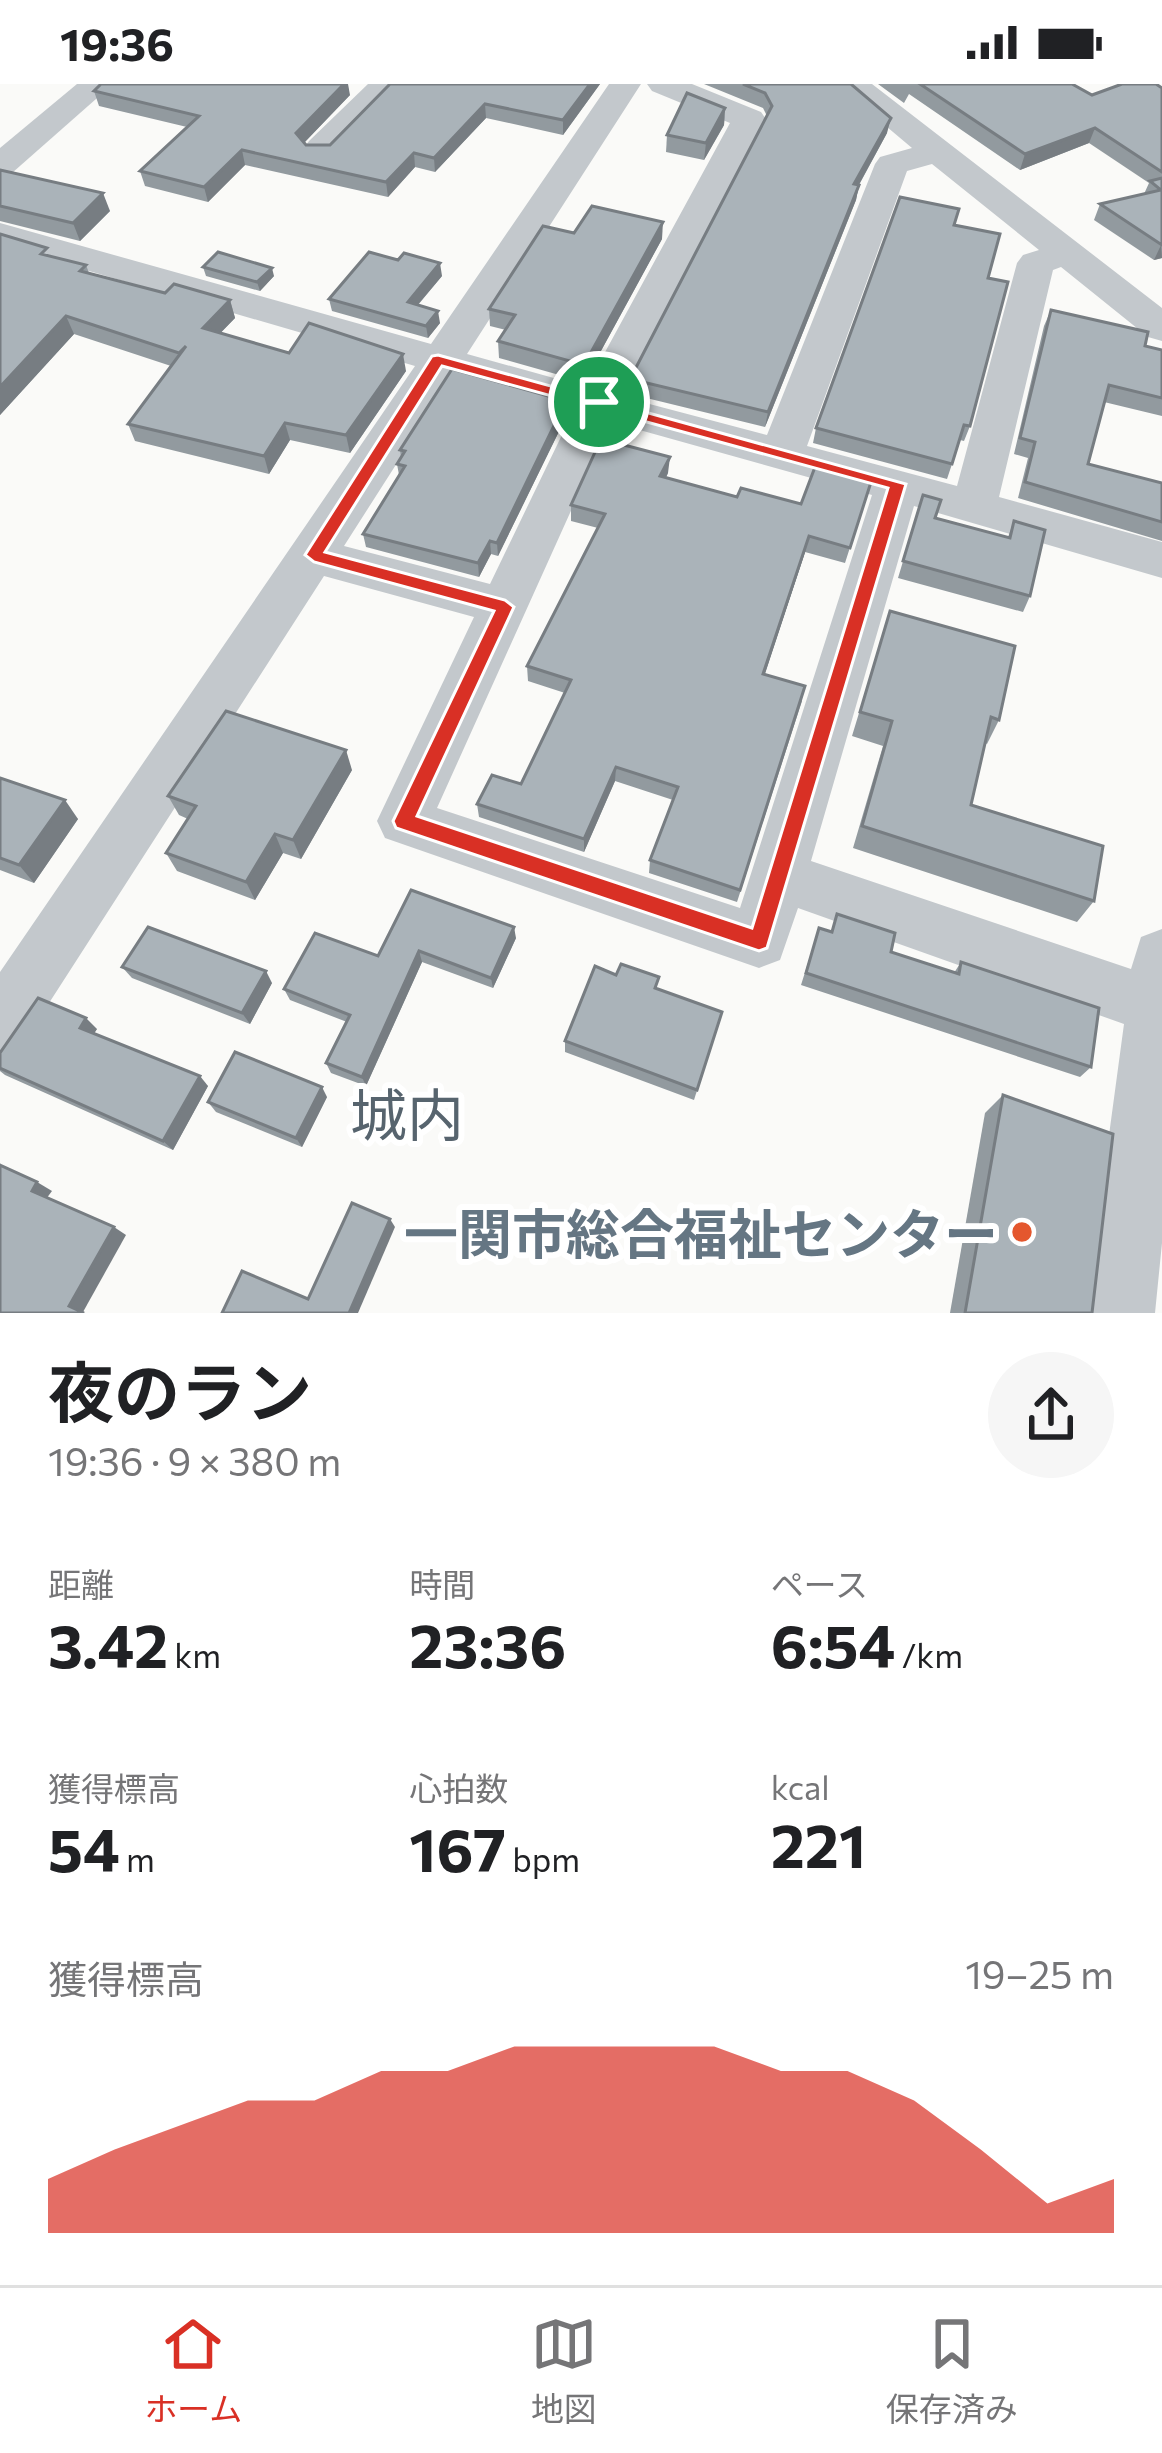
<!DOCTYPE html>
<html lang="ja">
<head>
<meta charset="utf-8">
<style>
  body { margin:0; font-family:Commissioner,"Noto Sans JP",sans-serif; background:#f6f6f6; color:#202124; height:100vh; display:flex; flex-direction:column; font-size:45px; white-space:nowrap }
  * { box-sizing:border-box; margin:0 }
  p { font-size:39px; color:#757577 }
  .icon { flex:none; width:66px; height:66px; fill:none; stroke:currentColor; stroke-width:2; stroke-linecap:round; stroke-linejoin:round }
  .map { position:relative; height:1229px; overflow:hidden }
  .sheet { display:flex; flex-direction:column; background:#fff; flex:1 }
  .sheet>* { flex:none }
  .pin { position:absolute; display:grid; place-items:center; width:102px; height:102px; color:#fff; margin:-51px; border:6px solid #fff; border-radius:50%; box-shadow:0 3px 12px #0007 }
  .round { display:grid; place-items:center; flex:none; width:126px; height:126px; border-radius:63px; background:#f6f6f6 }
  .summary { display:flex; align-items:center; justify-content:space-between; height:204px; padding:0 48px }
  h1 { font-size:66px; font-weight:700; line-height:90px }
  .figures { display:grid; grid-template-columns:repeat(3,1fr); gap:18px; height:204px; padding:12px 48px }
  .figures div { display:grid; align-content:center }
  .figures b { font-size:60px; font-weight:700 }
  .figures small { font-size:33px; font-weight:400 }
  .figures p { font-size:33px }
  .chart { height:336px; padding:24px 48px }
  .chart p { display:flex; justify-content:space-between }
  .chart svg { width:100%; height:216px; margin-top:12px; fill:#d93025; opacity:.7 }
  .status { display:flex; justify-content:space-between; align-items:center; height:84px; padding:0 60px; background:#fff; direction:ltr }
  .status svg { height:33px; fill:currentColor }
  .tab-bar { display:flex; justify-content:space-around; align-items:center; height:168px; border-top:3px solid #e0e0e0; background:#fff; font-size:33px; color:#757577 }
  .tab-bar a { display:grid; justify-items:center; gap:6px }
  .tab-bar .current { color:#d93025 }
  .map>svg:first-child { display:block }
</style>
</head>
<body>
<div class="status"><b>19:36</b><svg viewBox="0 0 49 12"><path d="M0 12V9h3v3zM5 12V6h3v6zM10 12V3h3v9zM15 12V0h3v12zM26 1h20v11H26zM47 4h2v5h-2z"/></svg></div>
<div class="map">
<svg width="1162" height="1229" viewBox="0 0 1162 1229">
  <rect width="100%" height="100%" fill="#fafaf8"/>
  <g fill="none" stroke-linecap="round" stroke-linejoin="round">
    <g fill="#c3c8cc" fill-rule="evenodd">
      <path d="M77,0h36l-101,89 -12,3v-28z"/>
      <path d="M368,0h35l-70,71h-24l-5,-7 5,-7z"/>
      <path d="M609,0h32l-174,270 119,33 144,-264 -78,-32 -5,-7h45l69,28 5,7 -143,278 144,38 108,-271 5,-7 32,-9 -76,-64h36l290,224v33l-14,-4 -87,-70 -8,3 -54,227 163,45v36l-248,-72 -103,355 320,108 10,-32 21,-8v314l-7,70h-70l39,-289 -326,-116 -18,52 -21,8 -374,-130 -8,-17 97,-204 -150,-41 -302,469 -22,9v-82l415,-606 -415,-121v-22l431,121zM932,80l107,86 -16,5 -6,8 -60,223 -150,-40 100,-275zM452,293l121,35 -83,172 -146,-38zM611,338l261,73 -132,413 -303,-100z"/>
    </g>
  </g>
  <g fill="#929a9f">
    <path d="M390,0h210l-37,51 -77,-17 -51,54 -20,-5 -27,30 -143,-32 -37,37 -63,-16 -5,-15 47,-44 -88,-21 -5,-15 256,4 -46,48 2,2h24z"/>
    <path d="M704,0h147l36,49 -28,52 -3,15 -91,227 -135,-33v-15l137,-263 -4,-8z"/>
    <path d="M878,0h194l20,11 70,-7v170l-8,2 -60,-40 6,-16 44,-10 5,-11 -60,-40 -69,27 -111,-76 -5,9z"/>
    <path d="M725,24l-1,17 -20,35 -38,-8 1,-17z"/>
    <path d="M0,86l110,41 -30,30 -80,-20z"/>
    <path d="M954,141l34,53 -18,148 -6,15 -4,-1 -13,39 -134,-36 3,-15z"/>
    <path d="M574,149l88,6 -78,143 -85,-24 -1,-17 8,-11 -16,-4 -1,-17z"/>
    <path d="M0,150l51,22 35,9 3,8 76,20 65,7 5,18 -15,15 69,20 117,18 -56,82 -60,-13 -21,34 -134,-33 -7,-17 43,-58 -97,-32 -74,81z"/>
    <path d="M203,183l71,9 -14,15 -54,-15z"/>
    <path d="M442,192l-24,29 22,18 -12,15 -96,-27 -3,-12z"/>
    <path d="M1051,226l94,36 17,4v66l-58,-14 -16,62 74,19v58l-144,-43 10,-40 -14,-4 30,-128z"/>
    <path d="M567,331l-69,141 -7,-2 -12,23 -113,-30 -3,-13 36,-59 -2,-11 4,-7 -1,-7z"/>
    <path d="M668,389l-2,4 71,20 64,7 70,-22 -26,81 -40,-11 -40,122 37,27 -65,201 -88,-29 1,-13 23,-60 -58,-19 -31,71 -105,-35 -2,-13 44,-20 44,-91 -37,-12 -1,-15 71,-138 -27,-7v-16z"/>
    <path d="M923,411l12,23 73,19 6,-16 16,75 -7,16 -125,-34z"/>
    <path d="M890,527l109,109 -12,24 -2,-1 -14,62 123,96 -17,21 -224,-74 30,-102 -31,-10z"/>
    <path d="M352,686l-51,89 -18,-6 -28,47 -78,-29 -11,-18 22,-34 -9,-4 -11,-19z"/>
    <path d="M0,694l78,41 -44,64 -34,-13z"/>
    <path d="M837,830l54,38 63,21 7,-11 130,105 -11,10 -279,-92 18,-57 12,4z"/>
    <path d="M516,854l-23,50 -71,-26 -56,124 -35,-13 -5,-10 21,-41 -57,-22 -6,-11 94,-33z"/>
    <path d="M122,883l150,16 -22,41 -118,-46z"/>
    <path d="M657,905l65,23 -28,88 -129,-48v-11z"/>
    <path d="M97,945l-3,4 114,53 -35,64 -168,-75 -5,-4v-18z"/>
    <path d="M1003,1011l89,218h-142l35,-200z"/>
    <path d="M327,1013l-25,50 -86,-35 -8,-10z"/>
  </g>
  <g fill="#777d82">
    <path d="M344,0h4l2,11 -51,53 -3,-15z"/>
    <path d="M590,0h10l-37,51v-15z"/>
    <path d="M485,20l1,14 -51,54 -1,-14z"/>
    <path d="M725,24l-1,17 -20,35 2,-17z"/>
    <path d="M891,34l-4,15 -36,66 3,-15z"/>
    <path d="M1095,44l-6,15 -69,27 5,-16z"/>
    <path d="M242,66l3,15 -37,37 -4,-15z"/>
    <path d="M414,69l1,14 -27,30 -2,-15z"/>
    <path d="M859,101l-3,15 -91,227 3,-15z"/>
    <path d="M103,109l7,18 -30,30 -7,-18z"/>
    <path d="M663,138l-1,17 -78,143v-17z"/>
    <path d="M1161,161l1,13 -8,2z"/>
    <path d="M440,179l2,13 -33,39 -1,-13z"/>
    <path d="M272,184l2,8 -14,15 -3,-9z"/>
    <path d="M230,216l5,18 -27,28 -5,-18z"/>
    <path d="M438,227l2,12 -12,15 -2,-12z"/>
    <path d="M66,232l8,18 -74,81v-28z"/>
    <path d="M403,270l3,17 -56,82 -4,-18z"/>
    <path d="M566,317l1,14 -69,141 -1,-13z"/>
    <path d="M285,339l5,17 -21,34 -5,-18z"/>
    <path d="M670,373l-2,16 -9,19 1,-16z"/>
    <path d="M809,452l-4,16 -45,136 3,-14z"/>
    <path d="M490,457l1,13 -12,23 -1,-14z"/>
    <path d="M346,666l6,20 -51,89 -8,-19z"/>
    <path d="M616,683l-1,14 -31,71v-13z"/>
    <path d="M65,716l13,19 -44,64 -15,-18z"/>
    <path d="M275,750l8,19 -28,47 -9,-18z"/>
    <path d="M514,843l2,11 -23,50 -2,-10z"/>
    <path d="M419,867l3,11 -56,124 -4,-9z"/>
    <path d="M266,887l6,12 -22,41 -8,-11z"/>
    <path d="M86,934l11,11 -6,9 -11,-10z"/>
    <path d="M200,992l8,10 -35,64 -10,-9z"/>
    <path d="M322,1003l5,10 -25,50 -6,-9z"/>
    <path d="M37,1098l15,9 -6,8 -14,-8z"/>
    <path d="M390,1135l5,8 -37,86h-9z"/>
    <path d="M114,1143l12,8 -43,77 -14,-6z"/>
  </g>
  <g fill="#aab3b9" stroke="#777d82" stroke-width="3">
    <path d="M101,0h243l-48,49 10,12h24l60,-61h200l-27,36 -78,-16 -51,54 -20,-5 -28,29 -144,-32 -38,37 -64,-16 59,-55 -105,-25z"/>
    <path d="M743,0h108l40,34 -37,66 5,1 -91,227 -138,-33 142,-273 -7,-13z"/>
    <path d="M920,0h152l20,11 30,-11h34l6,4v84l-67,-44 -70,26z"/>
    <path d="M687,9l38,15 -19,35 -39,-8z"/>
    <path d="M0,86l103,23 -30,30 -73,-17z"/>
    <path d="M1162,94v67l-62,-41 61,-14 -11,-9z"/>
    <path d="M900,113l59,12 -5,16 46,9 -12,44 20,4 -38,144 -6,-1 -12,39 -136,-36z"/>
    <path d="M592,122l71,16 -79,143 -86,-24 17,-26 -26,-6 54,-83 31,7z"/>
    <path d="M0,150l47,14 -6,6 45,11 -6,6 85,22 9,-9 56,16 -27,28 86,25 20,-30 94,31 -57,81 -61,-12 -21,33 -136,-32 58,-78 -7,7 -113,-37 -66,71z"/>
    <path d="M218,168l54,16 -15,14 -54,-15z"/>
    <path d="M369,168l29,8 6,-7 36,10 -32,39 30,9 -12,15 -97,-27z"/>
    <path d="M1051,226l97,22 -3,14 17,4v48l-53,-13 -21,79 74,19v39l-137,-40 10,-40 -15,-4z"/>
    <path d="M452,285l114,32 -69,142 -7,-2 -12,22 -115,-29 42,-68 -8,-2 8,-13 -5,-1z"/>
    <path d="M601,355l69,18 -10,19 77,21 4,-9 60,16 14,-37 56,15 -21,66 -41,-12 -46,138 42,12 -65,204 -90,-30 28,-73 -62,-20 -32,72 -107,-35 15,-29 29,9 50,-104 -44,-14 78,-152 -34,-9z"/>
    <path d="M923,411l18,5 -6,18 75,20 4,-17 31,9 -15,66 -127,-35z"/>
    <path d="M890,527l125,35 -16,74 -8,-3 -20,88 132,41 -9,55 -232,-75 30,-105 -32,-9z"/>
    <path d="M226,627l120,39 -53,90 -18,-6 -29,48 -80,-29 30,-47 -28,-10z"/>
    <path d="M0,694l65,22 -46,65 -19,-7z"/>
    <path d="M411,806l103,37 -23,51 -72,-27 -57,126 -36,-14 24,-48 -66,-26 31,-56 63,23z"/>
    <path d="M837,830l58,19 -4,19 68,22 2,-12 138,46 -8,59 -285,-94 13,-45 13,4z"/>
    <path d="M148,843l118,44 -24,42 -120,-46z"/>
    <path d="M621,880l38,13 -4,11 67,24 -25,78 -132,-49 30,-75 21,9z"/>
    <path d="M38,914l48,20 -6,10 120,48 -37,65 -163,-73v-15z"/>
    <path d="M235,968l87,35 -26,51 -88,-36z"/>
    <path d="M1003,1011l110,39 -21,179h-127z"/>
    <path d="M0,1081l37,17 -5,9 82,36 -45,79 15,7h-84z"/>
    <path d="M352,1119l38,16 -41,94h-127l20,-42 66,28z"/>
  </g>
  <path fill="#d93025" stroke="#fff" stroke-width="3" fill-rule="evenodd" d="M438,271l468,129 -139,464 -8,3 -363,-123 -3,-7 101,-210 -180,-49 -9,-7 127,-199zM442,282l446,122 -136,440 -335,-112 97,-209 -9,-7 -180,-48z"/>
  <circle fill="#e4572e" stroke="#fff" stroke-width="4.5" cx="1022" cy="1148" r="12"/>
  <g text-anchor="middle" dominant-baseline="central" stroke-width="12" stroke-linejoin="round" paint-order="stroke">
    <g font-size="54" font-weight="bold" fill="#657683" stroke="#fff" text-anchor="end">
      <text x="998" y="1148">一関市総合福祉センター</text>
    </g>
    <g font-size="57" fill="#57646e" stroke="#fff">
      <text x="407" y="1029">城内</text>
    </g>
  </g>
</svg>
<div class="pin" style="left:599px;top:318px;background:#1e9e55"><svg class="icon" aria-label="arrive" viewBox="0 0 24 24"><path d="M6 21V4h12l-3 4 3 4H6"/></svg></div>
</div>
<section class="sheet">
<div class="summary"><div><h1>夜のラン</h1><p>19:36 · 9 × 380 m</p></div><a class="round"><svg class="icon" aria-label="share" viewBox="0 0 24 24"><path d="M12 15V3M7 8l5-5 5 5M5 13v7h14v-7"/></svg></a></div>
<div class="figures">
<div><p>距離</p><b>3.42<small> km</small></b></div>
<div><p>時間</p><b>23:36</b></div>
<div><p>ペース</p><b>6:54<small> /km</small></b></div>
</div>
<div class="figures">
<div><p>獲得標高</p><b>54<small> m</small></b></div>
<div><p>心拍数</p><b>167<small> bpm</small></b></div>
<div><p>kcal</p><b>221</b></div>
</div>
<div class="chart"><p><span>獲得標高</span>19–25 m</p>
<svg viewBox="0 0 160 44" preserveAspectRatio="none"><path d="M0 44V33L10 27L20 22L30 17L40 17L50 11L60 11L70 6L80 6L90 6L100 6L110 11L120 11L130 17L140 27L150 38L160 33V44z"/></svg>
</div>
</section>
<nav class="tab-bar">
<a class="current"><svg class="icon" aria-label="home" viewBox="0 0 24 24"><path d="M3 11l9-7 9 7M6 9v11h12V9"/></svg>ホーム</a>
<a><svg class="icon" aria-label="map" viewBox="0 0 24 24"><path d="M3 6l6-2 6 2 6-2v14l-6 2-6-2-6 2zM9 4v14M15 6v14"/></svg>地図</a>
<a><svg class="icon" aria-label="saved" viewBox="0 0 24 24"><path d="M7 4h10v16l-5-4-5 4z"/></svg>保存済み</a>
</nav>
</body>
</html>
